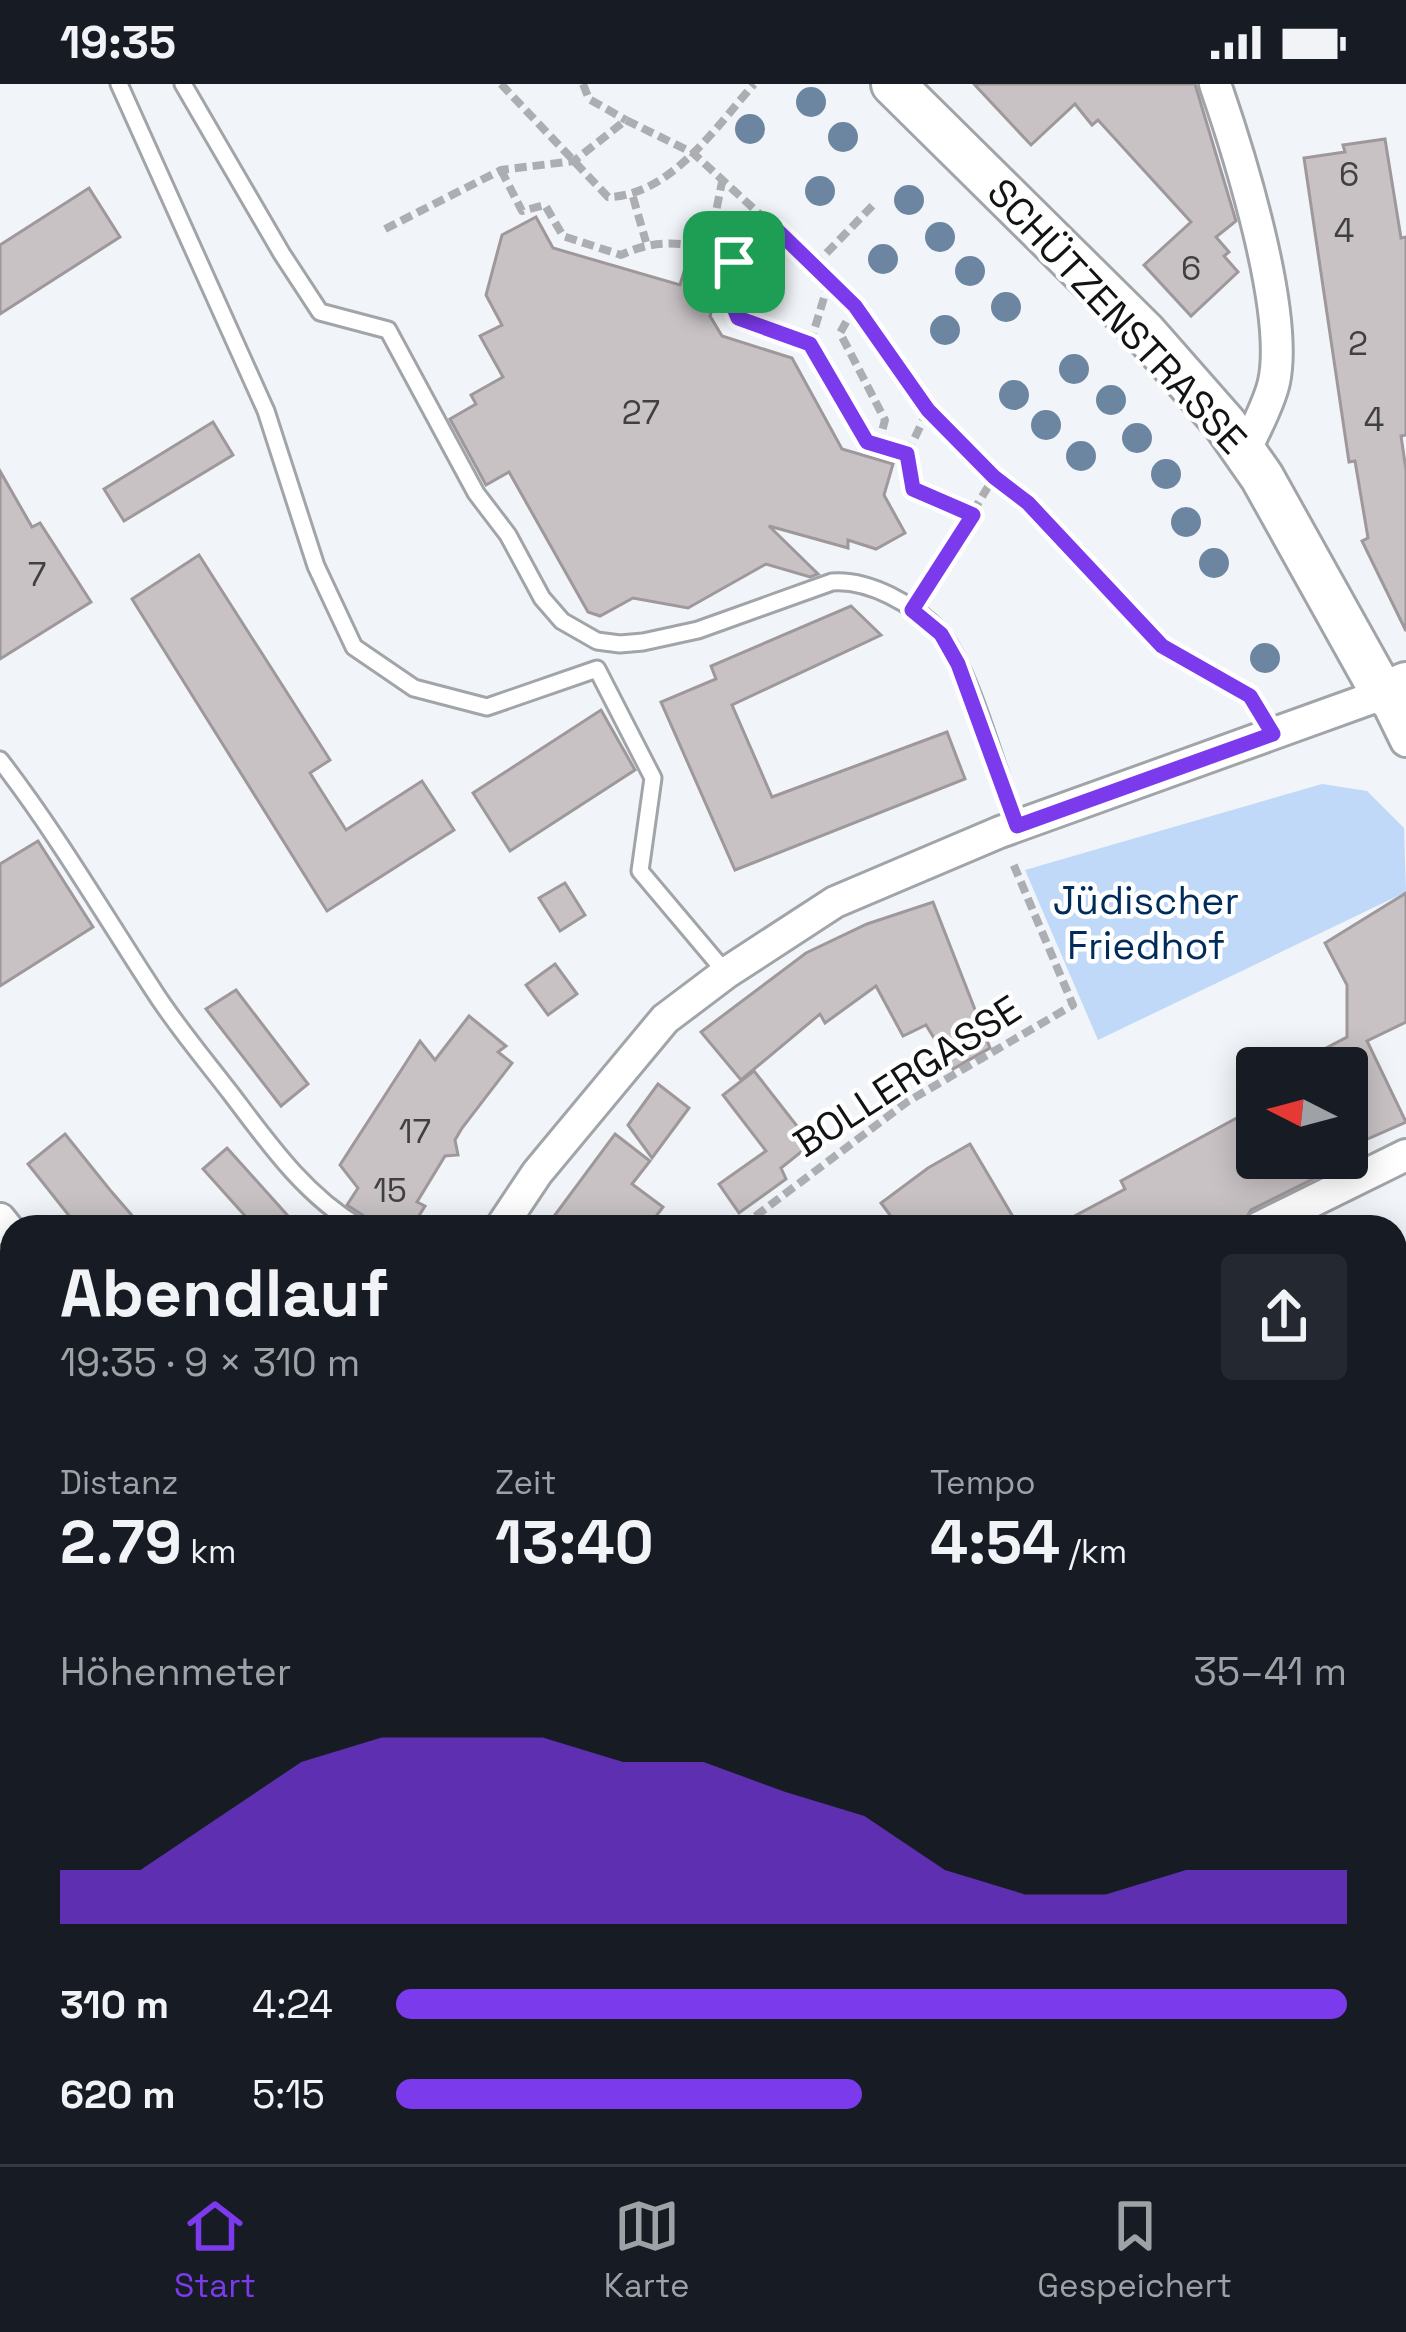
<!DOCTYPE html>
<html lang="de">
<head>
<meta charset="utf-8">
<style>
  body { margin:0; font-family:"Space Grotesk",sans-serif; background:#242831; color:#f1f3f6; height:100vh; display:flex; flex-direction:column; font-size:45px; white-space:nowrap }
  * { box-sizing:border-box; margin:0 }
  p { font-size:39px; color:#9ea1a6 }
  .icon { flex:none; width:66px; height:66px; fill:none; stroke:currentColor; stroke-width:2; stroke-linecap:round; stroke-linejoin:round }
  .map { position:relative; flex:1; overflow:hidden }
  .drawer { position:absolute; left:0px; top:1131px; width:1407px; height:951px; display:flex; flex-direction:column; background:#171b24; border-radius:36px 36px 0 0; box-shadow:0 6px 30px #0003 }
  .drawer>* { flex:none }
  .needle { width:78px; rotate:276deg }
  .tools { position:absolute; left:1236px; top:963px; display:grid; gap:24px }
  .tools a { display:grid; place-items:center; width:132px; height:132px; border-radius:12px; background:#171b24; box-shadow:0 6px 30px #0003; font-size:60px }
  .pin { position:absolute; display:grid; place-items:center; width:102px; height:102px; color:#fff; margin:-51px; border-radius:24px; box-shadow:0 6px 18px #0006 }
  .round { display:grid; place-items:center; flex:none; width:126px; height:126px; border-radius:12px; background:#242831 }
  .headline { display:flex; align-items:center; justify-content:space-between; height:204px; padding:0 60px }
  h1 { font-size:66px; font-weight:700; line-height:90px }
  .stats { display:grid; grid-template-columns:repeat(3,1fr); gap:18px; height:204px; padding:12px 60px }
  .stats div { display:grid; align-content:center }
  .stats b { font-size:60px; font-weight:700 }
  .stats small { font-size:33px; font-weight:400 }
  .stats p { font-size:33px }
  .chart { height:336px; padding:24px 60px }
  .chart p { display:flex; justify-content:space-between }
  .chart svg { width:100%; height:216px; margin-top:12px; fill:#7c3aed; opacity:.7 }
  ul { padding:0 60px; list-style:none; font-size:39px }
  li { display:grid; grid-template-columns:192px 144px 1fr; align-items:center; height:90px }
  li i { height:30px; border-radius:15px; background:#7c3aed }
  .status { display:flex; justify-content:space-between; align-items:center; height:84px; padding:0 60px; background:#171b24; direction:ltr }
  .status svg { height:33px; fill:currentColor }
  .menu { display:flex; justify-content:space-around; align-items:center; height:168px; border-top:3px solid #363941; background:#171b24; font-size:33px; color:#9ea1a6 }
  .menu a { display:grid; justify-items:center; gap:6px }
  .menu .active { color:#7c3aed }
  .map>svg:first-child { display:block }
</style>
</head>
<body>
<div class="status"><b>19:35</b><svg viewBox="0 0 49 12"><path d="M0 12V9h3v3zM5 12V6h3v6zM10 12V3h3v9zM15 12V0h3v12zM26 1h20v11H26zM47 4h2v5h-2z"/></svg></div>
<div class="map">
<svg width="1406" height="2080" viewBox="0 0 1406 2080">
  <rect width="100%" height="100%" fill="#f1f4f8"/>
  <path fill="#c0d9f8" d="M1322,700l45,7 37,37 2,64 -308,148 -73,-170z"/>
  <g fill="#c8c2c4" stroke="#9e989a" stroke-width="3">
    <path d="M974,0h221l41,137 -20,16 13,15 -5,4 14,16 -47,44 -47,-51 47,-43 -93,-102 -6,5 -17,-21 -44,41z"/>
    <path d="M1385,55l16,99 5,-1v198l-5,1 5,34v161l-44,-90 6,-3 -13,-77 -6,1 -45,-304 41,-6 -2,-7z"/>
    <path d="M89,104l31,49 -120,77v-69z"/>
    <path d="M536,133l17,31 127,37 9,-30 36,11 -15,50 12,20 70,22 50,91 51,15 -9,31 21,38 -29,16 -28,-9v8l-79,-22 49,48 -8,3 -44,-13 -78,44 -55,-10 -33,18 -12,-4 -79,-140 -23,13 -36,-66 26,-15 -5,-9 32,-18 -23,-41 22,-11 -16,-30 16,-60z"/>
    <path d="M213,338l20,33 -109,66 -20,-32z"/>
    <path d="M0,387l32,56 8,-4 51,79 -91,57z"/>
    <path d="M199,471l131,205 -20,13 36,57 76,-49 32,49 -127,81 -195,-312z"/>
    <path d="M851,522l30,29 -149,70 40,92 175,-65 18,47 -230,91 -74,-168 55,-23 -5,-13z"/>
    <path d="M601,626l34,60 -125,81 -37,-58z"/>
    <path d="M38,757l55,86 -93,59v-122z"/>
    <path d="M565,799l20,32 -25,16 -21,-33z"/>
    <path d="M1406,809v129l-39,19 39,81 -59,26v-80h-59l59,-31v-52l-22,-42z"/>
    <path d="M933,818l57,146 -37,21 -27,-44 -23,11 -27,-50 -51,37 -5,-9 -79,66 -40,-48 105,-79 61,-29z"/>
    <path d="M555,880l22,30 -29,21 -22,-30z"/>
    <path d="M236,906l72,94 -27,22 -75,-97z"/>
    <path d="M469,932l37,30 -8,6 14,11 -50,65 -7,12 3,15 -13,1 -28,46 8,4 -13,21h-41l-4,-9 -20,-13 11,-17 -18,-23 80,-124 15,19z"/>
    <path d="M754,987l57,73 -30,24 5,11 -47,34 -20,-29 47,-33 -43,-56z"/>
    <path d="M658,1000l31,24 -37,50 -24,-33z"/>
    <path d="M1257,1023v51h69l5,12 -80,40 -10,17h-187l71,-38 -4,-8z"/>
    <path d="M65,1050l45,56 32,37h-64l-50,-63z"/>
    <path d="M615,1050l35,27 -18,23 31,23 -15,20h-102z"/>
    <path d="M970,1060l49,83h-120l-18,-24 47,-35z"/>
    <path d="M227,1064l71,79h-43l-52,-58z"/>
  </g>
  <g fill="none" stroke-linecap="round" stroke-linejoin="round">
    <g stroke="#a1a4a8" stroke-width="21">
      <g id="service">
        <path d="M119,0l147,327 50,155 38,81 60,41 73,19 110,-38 56,109 -13,93 86,102"/>
        <path d="M183,0l99,170 38,58 68,18 88,163 32,42 34,63 20,23 35,20 23,3 23,-2 55,-12 134,-48c37,-3 83,23 108,50 28,31 61,150 77,194"/>
        <path d="M0,676c57,74 103,153 154,231 23,36 52,70 78,104 37,49 73,100 127,132"/>
        <path d="M0,1216l12,-21"/>
      </g>
    </g>
    <g stroke="#a1a4a8" stroke-width="30">
      <g id="pedestrian">
        <path d="M1395,2009l11,-5"/>
        <path d="M1244,2080l20,-10"/>
      </g>
    </g>
    <g stroke="#a1a4a8" stroke-width="36">
      <g id="minor">
        <path d="M1215,0c24,69 74,228 59,298 -5,23 -19,46 -28,68"/>
        <path d="M0,1135l12,15"/>
        <path d="M501,1143l36,-54 128,-154 61,-46 109,-71 165,-70 383,-138 23,47"/>
        <path d="M1260,1143l146,-72"/>
        <path d="M0,1737l12,-10"/>
        <path d="M0,1933l12,11"/>
        <path d="M145,2070l11,10"/>
        <path d="M997,2070l3,10"/>
      </g>
    </g>
    <g stroke="#a1a4a8" stroke-width="48">
      <path id="secondary" d="M893,0l252,249 80,91 37,53 121,217 23,-10"/>
    </g>
    <g stroke="#acaeb2" stroke-width="8" stroke-dasharray="12 6" stroke-linecap="butt">
      <path d="M501,0l107,113c62,-1 108,-70 146,-113"/>
      <path d="M583,0l6,15 37,21"/>
      <path d="M501,86l21,41 23,-6 18,31 58,19c37,-18 77,-14 113,7l-5,34 9,22 72,26 57,98 40,12 6,35 60,26"/>
      <path d="M633,113l13,45"/>
      <path d="M385,145l116,-59 73,-9 52,-41 67,33 84,77 78,76 73,104 66,67 34,26 134,143 88,50 6,11"/>
      <path d="M706,177l16,-79"/>
      <path d="M734,178l43,-32"/>
      <path d="M814,182l62,-64"/>
      <path d="M855,222l-15,27 45,87 -7,26"/>
      <path d="M810,260l19,-63"/>
      <path d="M907,370l21,-44"/>
      <path d="M926,505l68,-112"/>
      <path d="M741,1143l166,-125 166,-97 -61,-144"/>
    </g>
    <use href="#service" stroke="#fff" stroke-width="15"/>
    <use href="#pedestrian" stroke="#fff" stroke-width="24"/>
    <use href="#minor" stroke="#fff" stroke-width="30"/>
    <use href="#secondary" stroke="#fff" stroke-width="42"/>
  </g>
  <g fill="#6c86a2">
    <circle cx="811" cy="18" r="15"/>
    <circle cx="750" cy="45" r="15"/>
    <circle cx="843" cy="53" r="15"/>
    <circle cx="820" cy="107" r="15"/>
    <circle cx="909" cy="116" r="15"/>
    <circle cx="940" cy="153" r="15"/>
    <circle cx="883" cy="175" r="15"/>
    <circle cx="970" cy="187" r="15"/>
    <circle cx="1006" cy="223" r="15"/>
    <circle cx="945" cy="246" r="15"/>
    <circle cx="1074" cy="285" r="15"/>
    <circle cx="1014" cy="311" r="15"/>
    <circle cx="1111" cy="316" r="15"/>
    <circle cx="1046" cy="341" r="15"/>
    <circle cx="1137" cy="354" r="15"/>
    <circle cx="1081" cy="372" r="15"/>
    <circle cx="1166" cy="390" r="15"/>
    <circle cx="1186" cy="438" r="15"/>
    <circle cx="1214" cy="479" r="15"/>
    <circle cx="1265" cy="574" r="15"/>
  </g>
  <g fill="none" stroke-linecap="round" stroke-linejoin="round">
    <g stroke="#fff" stroke-width="24">
      <path id="route" d="M777,146l78,76 73,104 66,67 34,26 134,143 88,50 23,38 -256,92 -59,-162 -17,-30 -29,-24 61,-95 -60,-26 -6,-35 -40,-12 -57,-98 -72,-26 -9,-22 5,-34z"/>
    </g>
    <use href="#route" stroke="#7c3aed" stroke-width="15"/>
  </g>
  <g text-anchor="middle" dominant-baseline="central" stroke-width="9" stroke-linejoin="round" paint-order="stroke">
    <g font-size="33" fill="#403f41">
      <text x="1349" y="91">6</text>
      <text x="1344" y="147">4</text>
      <text x="1191" y="185">6</text>
      <text x="1358" y="260">2</text>
      <text x="641" y="329">27</text>
      <text x="1374" y="336">4</text>
      <text x="37" y="491">7</text>
      <text x="415" y="1048">17</text>
      <text x="390" y="1107">15</text>
    </g>
    <g font-size="39" fill="#121315" stroke="#fff">
      <text transform="translate(1117 232) rotate(47)">SCHÜTZENSTRASSE</text>
      <text transform="translate(907 992) rotate(-33)">BOLLERGASSE</text>
    </g>
    <g font-size="39" fill="#002c5b" stroke="#fff">
      <text x="1146" y="816">Jüdischer<tspan x="1146" dy="45">Friedhof</tspan></text>
    </g>
  </g>
</svg>
<div class="tools">
<a><svg class="needle" viewBox="-14 -14 28 28"><path d="M0-13l5 13h-10z" fill="#e53935"/><path d="M0 13l5-13h-10z" fill="#9ea1a6"/></svg></a>
</div>
<div class="pin" style="left:734px;top:178px;background:#1e9e55"><svg class="icon" aria-label="arrive" viewBox="0 0 24 24"><path d="M6 21V4h12l-3 4 3 4H6"/></svg></div>
<section class="drawer">
<div class="headline"><div><h1>Abendlauf</h1><p>19:35 · 9 × 310 m</p></div><a class="round"><svg class="icon" aria-label="share" viewBox="0 0 24 24"><path d="M12 15V3M7 8l5-5 5 5M5 13v7h14v-7"/></svg></a></div>
<div class="stats">
<div><p>Distanz</p><b>2.79<small> km</small></b></div>
<div><p>Zeit</p><b>13:40</b></div>
<div><p>Tempo</p><b>4:54<small> /km</small></b></div>
</div>
<div class="chart"><p><span>Höhenmeter</span>35–41 m</p>
<svg viewBox="0 0 160 44" preserveAspectRatio="none"><path d="M0 44V33L10 33L20 22L30 11L40 6L50 6L60 6L70 11L80 11L90 17L100 22L110 33L120 38L130 38L140 33L150 33L160 33V44z"/></svg>
</div>
<ul>
<li><b>310 m</b>4:24<i style="width:100%"></i></li>
<li><b>620 m</b>5:15<i style="width:49%"></i></li>
</ul>
</section>
</div>
<nav class="menu">
<a class="active"><svg class="icon" aria-label="home" viewBox="0 0 24 24"><path d="M3 11l9-7 9 7M6 9v11h12V9"/></svg>Start</a>
<a><svg class="icon" aria-label="map" viewBox="0 0 24 24"><path d="M3 6l6-2 6 2 6-2v14l-6 2-6-2-6 2zM9 4v14M15 6v14"/></svg>Karte</a>
<a><svg class="icon" aria-label="saved" viewBox="0 0 24 24"><path d="M7 4h10v16l-5-4-5 4z"/></svg>Gespeichert</a>
</nav>
</body>
</html>
